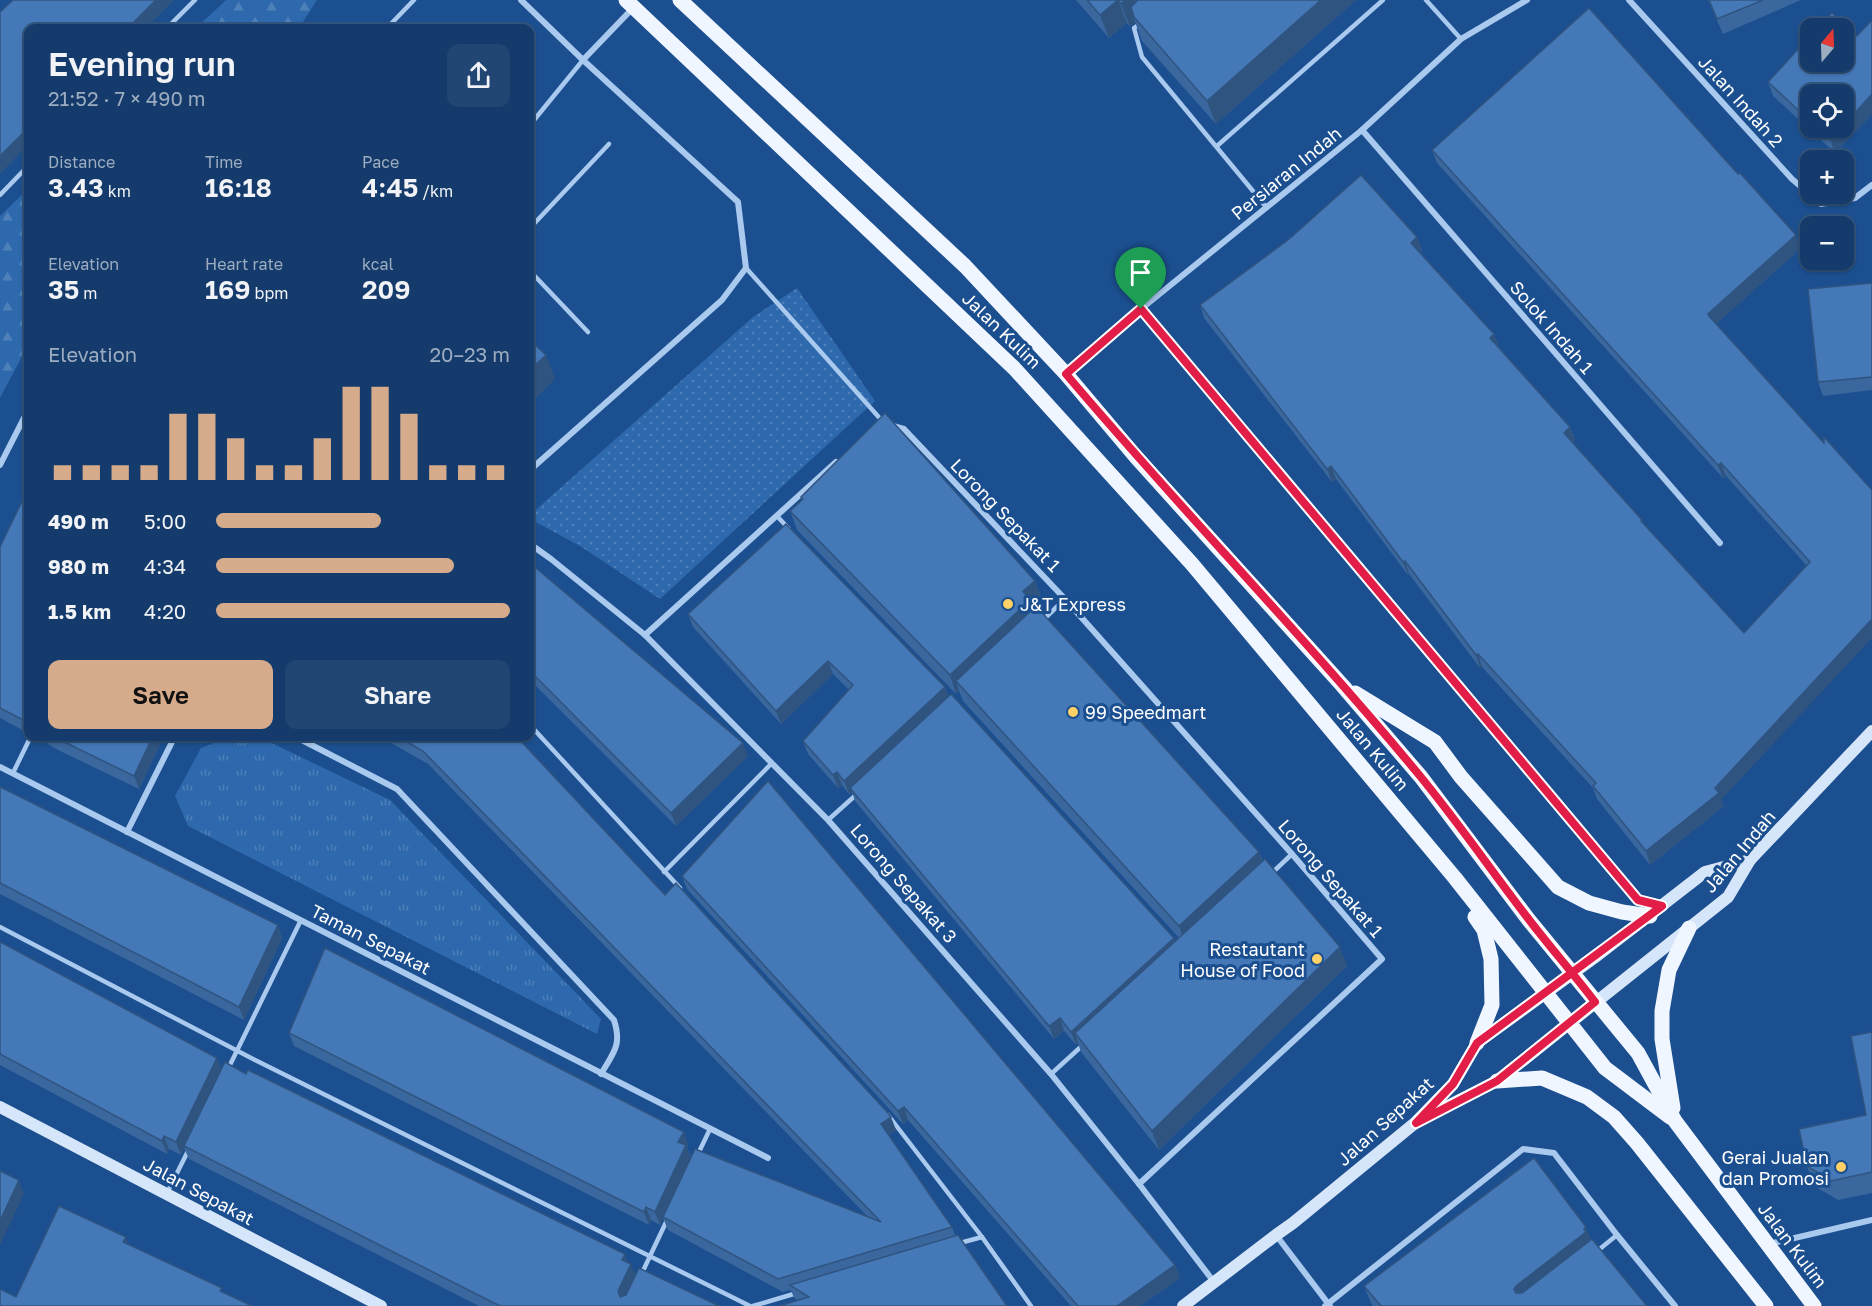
<!DOCTYPE html>
<html lang="en">
<head>
<meta charset="utf-8">
<style>
  body { margin:0; font-family:"Golos Text",sans-serif; background:#214673; color:#f1f3f6; height:100vh; display:flex; flex-direction:column; font-size:22px; white-space:nowrap }
  * { box-sizing:border-box; margin:0 }
  p { font-size:20px; color:#9dadc1 }
  .icon { flex:none; width:33px; height:33px; fill:none; stroke:currentColor; stroke-width:2; stroke-linecap:round; stroke-linejoin:round }
  .map { position:relative; flex:1; overflow:hidden }
  .details { position:absolute; left:24px; top:24px; width:510px; height:717px; display:flex; flex-direction:column; background:#143b6b; border-radius:12px; box-shadow:0 2px 4px #0004,0 0 0 2px #33557e }
  .details>* { flex:none }
  .needle { width:39px; rotate:19deg }
  .tools { position:absolute; left:1800px; top:18px; display:grid; gap:12px }
  .tools a { display:grid; place-items:center; width:54px; height:54px; border-radius:12px; background:#143b6b; box-shadow:0 2px 4px #0004,0 0 0 2px #33557e; font-size:30px }
  .pin { position:absolute; display:grid; place-items:center; width:51px; height:51px; color:#fff; margin:-62px -26px; border-radius:50% 50% 50% 0; rotate:-45deg; box-shadow:0 0 6px #0007 }
  .pin .icon { rotate:45deg }
  .round { display:grid; place-items:center; flex:none; width:63px; height:63px; border-radius:12px; background:#214673 }
  .summary { display:flex; align-items:center; justify-content:space-between; height:102px; padding:0 24px }
  h1 { font-size:33px; font-weight:600; line-height:45px }
  .figures { display:grid; grid-template-columns:repeat(3,1fr); gap:9px; height:102px; padding:6px 24px }
  .figures div { display:grid; align-content:center }
  .figures b { font-size:26px; font-weight:600 }
  .figures small { font-size:16px; font-weight:400 }
  .figures p { font-size:16px }
  .chart { height:168px; padding:12px 24px }
  .chart p { display:flex; justify-content:space-between }
  .chart svg { width:100%; height:108px; margin-top:6px; stroke:#d6ab8b; stroke-width:6 }
  .button { display:flex; gap:12px; margin-top:auto; padding:12px 24px }
  .button a { flex:1; height:69px; border-radius:12px; background:#d6ab8b; color:#111; font-size:24px; font-weight:600; line-height:69px; text-align:center }
  .button a+a { background:#214673; color:#f1f3f6 }
  ul { padding:0 24px; list-style:none; font-size:20px }
  li { display:grid; grid-template-columns:96px 72px 1fr; align-items:center; height:45px }
  li i { height:15px; border-radius:8px; background:#d6ab8b }
  .map>svg:first-child { display:block }
</style>
</head>
<body>
<div class="map">
<svg width="1872" height="1306" viewBox="0 0 1872 1306">
  <defs>
    <pattern id="grass-dots" width="8" height="8" patternUnits="userSpaceOnUse" patternTransform="scale(1.5)"><rect width="8" height="8" fill="#2e69ad"/><path d="M2 2h.1M6 6h.1" fill="none" stroke="#4d80b9" stroke-width="1.8" stroke-linecap="round"/></pattern>
    <pattern id="forest-firs" width="22" height="20" patternUnits="userSpaceOnUse" patternTransform="scale(1.5)"><rect width="22" height="20" fill="#2e69ad"/><path d="M5 1l3.5 6h-7zM16 11l3.5 6h-7z" fill="#4d80b9"/></pattern>
    <pattern id="park-tufts" width="24" height="20" patternUnits="userSpaceOnUse" patternTransform="scale(1.5)"><rect width="24" height="20" fill="#2e69ad"/><path d="M3 7l-1-3M5 7V3M7 7l1-3M15 17l-1-3M17 17v-4M19 17l1-3" fill="none" stroke="#4d80b9"/></pattern>
  </defs>
  <rect width="100%" height="100%" fill="#1b4f8f"/>
  <path fill="url(#grass-dots)" d="M797,288l78,113 -215,198 -80,-53 -50,-27v-4l223,-198z"/>
  <g fill="url(#forest-firs)">
    <path d="M226,0h91l-18,28h-103z"/>
    <path d="M28,189v156l-28,53v-182z"/>
  </g>
  <path fill="url(#park-tufts)" d="M257,736l133,64 211,219 -4,15 -409,-208 -13,-30 26,-48 28,-11z"/>
  <g fill="none" stroke-linecap="round" stroke-linejoin="round">
    <g stroke="#a9c9ee" stroke-width="4.5">
      <path d="M1426,0l35,39"/>
      <path d="M1141,23l-7,5 8,29 125,151"/>
      <path d="M167,28l28,-28"/>
      <path d="M387,28l27,-28"/>
      <path d="M530,125l53,-65"/>
      <path d="M1217,146l166,-146"/>
      <path d="M0,195l28,-29"/>
      <path d="M530,228l79,-84"/>
      <path d="M746,268l138,155"/>
      <path d="M530,271l58,61"/>
      <path d="M777,516l12,13"/>
      <path d="M1043,620l22,-21"/>
      <path d="M530,725l150,163"/>
      <path d="M13,773l18,-37"/>
      <path d="M828,820l29,-26"/>
      <path d="M664,872l108,-109"/>
      <path d="M1272,873l20,-19"/>
      <path d="M0,927l255,133 495,246"/>
      <path d="M228,1069l73,-149"/>
      <path d="M1051,1074l33,-30"/>
      <path d="M888,1115l94,122 49,69"/>
      <path d="M698,1154l12,-25"/>
      <path d="M167,1193l22,-44"/>
      <path d="M960,1243l22,-6"/>
      <path d="M1596,1252l21,-17"/>
      <path d="M642,1273l26,-55"/>
      <path d="M753,1306l44,-13"/>
    </g>
    <g stroke="#a9c9ee" stroke-width="6">
      <path d="M521,0l62,60 155,142 8,66 -24,32 -192,170"/>
      <path d="M1629,0l163,179 29,25 34,-6 17,-13"/>
      <path d="M583,60l50,-52"/>
      <path d="M1362,130l358,413"/>
      <path d="M1141,309l497,590 22,6"/>
      <path d="M1067,373l74,-64 221,-179 99,-91 66,-39"/>
      <path d="M893,426l11,3 161,170 227,255 90,105 -243,225"/>
      <path d="M0,465l28,-55"/>
      <path d="M530,544l21,15 94,76 183,185 223,254 88,110 75,98"/>
      <path d="M645,635l191,-173"/>
      <path d="M294,736l103,53 217,231c8,25 0,32 -13,54"/>
      <path d="M0,767l768,391"/>
      <path d="M127,832l48,-96"/>
      <path d="M1276,1235l54,71"/>
      <path d="M1769,1244l103,-24"/>
      <path d="M1325,1306l198,-157 31,4 63,82 58,71"/>
    </g>
    <g stroke="#d6e6fa" stroke-width="12">
      <path d="M0,1107l381,199"/>
      <path d="M1424,1118l73,-37 231,-184 22,-37 122,-129"/>
      <path d="M1183,1306l93,-71 17,-12 122,-100 38,-39 24,-41 117,-85 111,-86 45,-12"/>
    </g>
    <g stroke="#f0f6ff" stroke-width="15">
      <path d="M626,0l388,368 178,196 263,314 150,190 65,49"/>
      <path d="M680,0l285,266 101,108 70,83 206,228 79,92 107,142 110,134 37,68 139,185"/>
      <path d="M1355,693l80,49 26,35 97,110 31,16 33,9 28,4"/>
      <path d="M1475,917l9,13 7,29 1,46 -15,38"/>
      <path d="M1497,1081l45,-3 45,19 27,20 23,26 129,163"/>
      <path d="M1673,1108l-11,-69v-28l7,-41 20,-42"/>
    </g>
  </g>
  <g fill="#3a679d" fill-rule="evenodd">
    <path d="M1076,0h280l-140,124 -74,-83 -7,-19 -5,5 -3,-4 -18,15z"/>
    <path d="M1708,0h93l-78,34z"/>
    <path d="M1872,20v94l-37,39 -62,-57 -5,-14 89,-46zM1810,94l34,34h-34z"/>
    <path d="M1432,150l369,98 -85,76 108,119 48,47 -151,310 3,6 -74,59 -53,-66 -4,-11 -111,-121 -2,1 -71,-94 -1,1 -72,-96 -4,3 -128,-164 -4,-13 217,-68 5,13 -2,2 74,82 5,13 71,80 5,13 -3,2 70,78 2,4 100,109 63,-67 -81,-90 -3,2 -286,-315z"/>
    <path d="M1872,283v107l-49,6 -5,-14z"/>
    <path d="M28,489v244l-28,-15v-171z"/>
    <path d="M801,497l234,84 7,19 -9,8 1,1 225,243 4,9 84,105 -188,184 -78,-98 -3,-9 -2,2 -12,-14 -10,8 -199,-238 -3,-9 -3,2 -7,-9 -4,3 -30,-34 -5,-13 46,-51 -16,-16 -52,50 -88,-97 -5,-13 257,73 3,9 226,242 1,3 4,-3 -216,-237 -4,-10 -3,3 -159,-164 -7,-19 12,-10z"/>
    <path d="M530,563l218,193 -72,70 -146,-146z"/>
    <path d="M35,736h129l-25,53 -81,-39z"/>
    <path d="M379,736h137l149,159 231,235 -7,5 63,92 3,8 52,71 -209,-6 -4,-2 -3,-8 -8,2 -115,-62 -5,-12 -3,7 -9,-5 -2,5 -355,-179 -5,-13 395,99 4,13 -1,2 4,10 177,60 -440,-453z"/>
    <path d="M0,787l278,138 4,13 -38,82 -244,-126z"/>
    <path d="M682,876l493,389 5,13 -40,28h-69l-163,-186 -5,4 -216,-235z"/>
    <path d="M0,942l217,116 4,12 25,4 381,188 8,14 84,30h-240l-290,-147 -5,-11 -3,7 -12,-6 -2,5 -167,-89z"/>
    <path d="M1872,1032v161l-34,7 -24,-14 -7,-20 59,-51z"/>
    <path d="M1590,1240l57,66h-274l-2,-3 -7,-17z"/>
  </g>
  <g fill="#305480">
    <path d="M156,0h18l-28,28h-18z"/>
    <path d="M1118,0l9,23 -18,15 -9,-23z"/>
    <path d="M1125,0h35l-26,17 1,5 -5,5 -9,-23z"/>
    <path d="M1321,0h35l-140,124 -9,-23z"/>
    <path d="M1872,94v20l-37,39 -5,-14 11,-11h3v-3z"/>
    <path d="M28,128v17l-28,29v-18z"/>
    <path d="M1796,235l5,13 -88,79 -5,-13z"/>
    <path d="M1417,237l5,13 -6,6 -5,-13z"/>
    <path d="M1494,334l5,13 -9,-9z"/>
    <path d="M546,355l9,24 -25,25v-34z"/>
    <path d="M1570,427l5,13 -6,6 -5,-13z"/>
    <path d="M1721,463l5,13 -3,2 -5,-13z"/>
    <path d="M1331,466l5,13 -4,3 -5,-13z"/>
    <path d="M1405,561l4,13 -1,1 -5,-13z"/>
    <path d="M1035,581l7,19 -9,8 4,11 -81,62 3,10 -3,3 -6,-19 73,-84z"/>
    <path d="M1872,619v19l-151,162 3,6 -74,59 -4,-14 69,-63z"/>
    <path d="M1478,654l4,13 -2,1 -4,-13z"/>
    <path d="M828,661l5,13 -52,50 -5,-13z"/>
    <path d="M945,687l5,13 -100,88 2,4 -3,2 -5,-13z"/>
    <path d="M153,736h11l-25,53 -5,-13z"/>
    <path d="M743,743l5,13 -72,70 -5,-13z"/>
    <path d="M837,772l5,13 -4,3 -5,-13z"/>
    <path d="M1259,852l7,19 -80,74 -7,-19z"/>
    <path d="M278,925l4,13 -38,82 -5,-13z"/>
    <path d="M1174,938l5,13 -104,82 3,10 -2,2 -5,-13z"/>
    <path d="M1340,947l7,19 -188,184 -7,-19z"/>
    <path d="M1060,1018l4,13 -10,8 -5,-13z"/>
    <path d="M217,1058l5,13 -41,84 -5,-13z"/>
    <path d="M904,1107l4,13 -5,4 -5,-13z"/>
    <path d="M891,1117l5,13 -10,7 -5,-13z"/>
    <path d="M684,1132l4,13 -1,2 4,11 -31,67 -5,-13 23,-70z"/>
    <path d="M164,1136l5,13 -2,5 -5,-13z"/>
    <path d="M19,1180l5,14 -24,51v-24z"/>
    <path d="M646,1207l5,13 -2,5 -5,-13z"/>
    <path d="M1586,1227l6,17 -71,62 -7,-17 2,-3z"/>
    <path d="M126,1237l5,14 -8,-9z"/>
    <path d="M625,1254l4,13 2,-3 5,13 -13,27 -5,-13 4,-31z"/>
    <path d="M1175,1265l5,13 -40,28h-23z"/>
  </g>
  <g fill="#4478b7" stroke="#305480" stroke-width="1.5">
    <path d="M13,0h143l-28,28h-100v100l-28,28v-144z"/>
    <path d="M1087,0h38l-4,4 -3,-4 -18,15z"/>
    <path d="M1138,0h183l-114,101 -73,-84 -3,-10z"/>
    <path d="M1709,0h54l-46,19z"/>
    <path d="M1589,8l149,166 2,-1 56,62 -88,79 1,2 115,127v-6l48,53v129l-157,169 4,5 -73,58 -53,-65 3,-3 -118,-129 -2,1 -71,-94 -2,1 -72,-96 -4,3 -127,-164 88,-65 73,-65 56,62 -6,6 83,91 -4,4 80,89 -6,6 78,87 -1,1 103,112 66,-71 -89,-99 -3,2 -286,-315z"/>
    <path d="M1832,13l25,23 15,-16v74l-28,31v-31h-34v27l-42,-39 42,-46v26h34v-34h-27z"/>
    <path d="M1818,128h23l-11,11z"/>
    <path d="M1872,283v94l-54,5 -10,-93z"/>
    <path d="M530,340l16,15 -16,15z"/>
    <path d="M885,413l150,168 -12,10 7,9 -80,75 -160,-164 13,-12 -2,-2z"/>
    <path d="M28,489v230l-5,1 -23,-12v-161z"/>
    <path d="M786,524l159,163 -101,94 -7,-9 -4,3 -30,-34 50,-56 -25,-24 -52,50 -88,-97z"/>
    <path d="M530,563l213,180 -72,70 -141,-142z"/>
    <path d="M1036,606l223,246 -80,74 -223,-245z"/>
    <path d="M951,694l223,244 -103,94 -11,-14 -11,8 -199,-238z"/>
    <path d="M52,736h101l-19,40z"/>
    <path d="M397,736h119l149,159 11,-12 212,230 3,4 -10,7 71,103 -174,52 -115,-62 32,-68 186,73 -458,-471z"/>
    <path d="M768,781l407,484 -58,41h-39l-174,-199 -6,4 -216,-235z"/>
    <path d="M0,787l278,138 -39,82 -239,-124z"/>
    <path d="M1265,859l75,88 -188,184 -77,-98z"/>
    <path d="M0,942l217,116 -41,84 -12,-6 -2,5 -162,-87z"/>
    <path d="M325,948l359,184 -6,10 8,3 -31,67 -9,-5 -2,5 -355,-179z"/>
    <path d="M1872,1032v140l-41,9 -24,-15 -8,-37 67,-14 -15,-79z"/>
    <path d="M225,1062l21,12 2,-4 377,184 -3,6 9,4 -13,27 2,6 6,-2 13,-27 80,38h-219l-316,-160z"/>
    <path d="M1534,1158l52,69 -2,2 2,3 -70,54 -2,3 2,4h6l70,-54 55,67h-266l-17,-20z"/>
    <path d="M0,1171l19,9 -19,41z"/>
    <path d="M59,1206l67,31 -3,5 99,46 -2,3 32,15h-252v-17l16,8z"/>
    <path d="M958,1235l49,71h-228l30,-9 -19,-12z"/>
  </g>
  <g fill="none" stroke-linecap="round" stroke-linejoin="round">
    <g stroke="#fff" stroke-width="12">
      <path id="route" d="M1141,309l-75,65c115,136 240,264 354,402 37,45 71,94 107,141 22,29 46,56 68,85l-98,79 -81,42 37,-39 24,-41 185,-137 -24,-6 -497,-591"/>
    </g>
    <use href="#route" stroke="#e11d48" stroke-width="8"/>
  </g>
  <g fill="#ffd166" stroke="#1b4f8f" stroke-width="2">
    <circle cx="1008" cy="604" r="6"/>
    <circle cx="1073" cy="712" r="6"/>
    <circle cx="1317" cy="959" r="6"/>
    <circle cx="1841" cy="1167" r="6"/>
  </g>
  <g text-anchor="middle" dominant-baseline="central" stroke-width="6" stroke-linejoin="round" paint-order="stroke">
    <g font-size="18" fill="#fff" stroke="#1b4f8f">
      <text transform="translate(1741 101) rotate(48)">Jalan Indah 2</text>
      <text transform="translate(1286 173) rotate(-39)">Persiaran Indah</text>
      <text transform="translate(1552 327) rotate(49)">Solok Indah 1</text>
      <text transform="translate(1002 330) rotate(44)">Jalan Kulim</text>
      <text transform="translate(1006 515) rotate(46)">Lorong Sepakat 1</text>
      <text transform="translate(1373 749) rotate(50)">Jalan Kulim</text>
      <text transform="translate(1739 851) rotate(-50)">Jalan Indah</text>
      <text transform="translate(1331 878) rotate(49)">Lorong Sepakat 1</text>
      <text transform="translate(904 883) rotate(49)">Lorong Sepakat 3</text>
      <text transform="translate(371 939) rotate(27)">Taman Sepakat</text>
      <text transform="translate(1385 1121) rotate(-42)">Jalan Sepakat</text>
      <text transform="translate(199 1191) rotate(28)">Jalan Sepakat</text>
      <text transform="translate(1793 1245) rotate(53)">Jalan Kulim</text>
    </g>
    <g font-size="18" fill="#fff" stroke="#1b4f8f" text-anchor="start">
      <text x="1020" y="604">J&amp;T Express</text>
      <text x="1085" y="712">99 Speedmart</text>
      <text x="1305" y="949" text-anchor="end">Restautant<tspan x="1305" dy="21">House of Food</tspan></text>
      <text x="1829" y="1157" text-anchor="end">Gerai Jualan<tspan x="1829" dy="21">dan Promosi</tspan></text>
    </g>
  </g>
</svg>
<div class="tools">
<a><svg class="needle" viewBox="-14 -14 28 28"><path d="M0-13l5 13h-10z" fill="#e53935"/><path d="M0 13l5-13h-10z" fill="#9dadc1"/></svg></a>
<a><svg class="icon" aria-label="locate" viewBox="0 0 24 24"><circle cx="12" cy="12" r="6"/><path d="M12 2v4M12 18v4M2 12h4M18 12h4"/></svg></a>
<a>+</a>
<a>−</a>
</div>
<div class="pin" style="left:1141px;top:309px;background:#1e9e55"><svg class="icon" aria-label="arrive" viewBox="0 0 24 24"><path d="M6 21V4h12l-3 4 3 4H6"/></svg></div>
<section class="details">
<div class="summary"><div><h1>Evening run</h1><p>21:52 · 7 × 490 m</p></div><a class="round"><svg class="icon" aria-label="share" viewBox="0 0 24 24"><path d="M12 15V3M7 8l5-5 5 5M5 13v7h14v-7"/></svg></a></div>
<div class="figures">
<div><p>Distance</p><b>3.43<small> km</small></b></div>
<div><p>Time</p><b>16:18</b></div>
<div><p>Pace</p><b>4:45<small> /km</small></b></div>
</div>
<div class="figures">
<div><p>Elevation</p><b>35<small> m</small></b></div>
<div><p>Heart rate</p><b>169<small> bpm</small></b></div>
<div><p>kcal</p><b>209</b></div>
</div>
<div class="chart"><p><span>Elevation</span>20–23 m</p>
<svg viewBox="0 0 160 44" preserveAspectRatio="none"><path d="M5 44V38M15 44V38M25 44V38M35 44V38M45 44V17M55 44V17M65 44V27M75 44V38M85 44V38M95 44V27M105 44V6M115 44V6M125 44V17M135 44V38M145 44V38M155 44V38"/></svg>
</div>
<ul>
<li><b>490 m</b>5:00<i style="width:56%"></i></li>
<li><b>980 m</b>4:34<i style="width:81%"></i></li>
<li><b>1.5 km</b>4:20<i style="width:100%"></i></li>
</ul>
<div class="button"><a>Save</a><a>Share</a></div>
</section>
</div>
</body>
</html>
